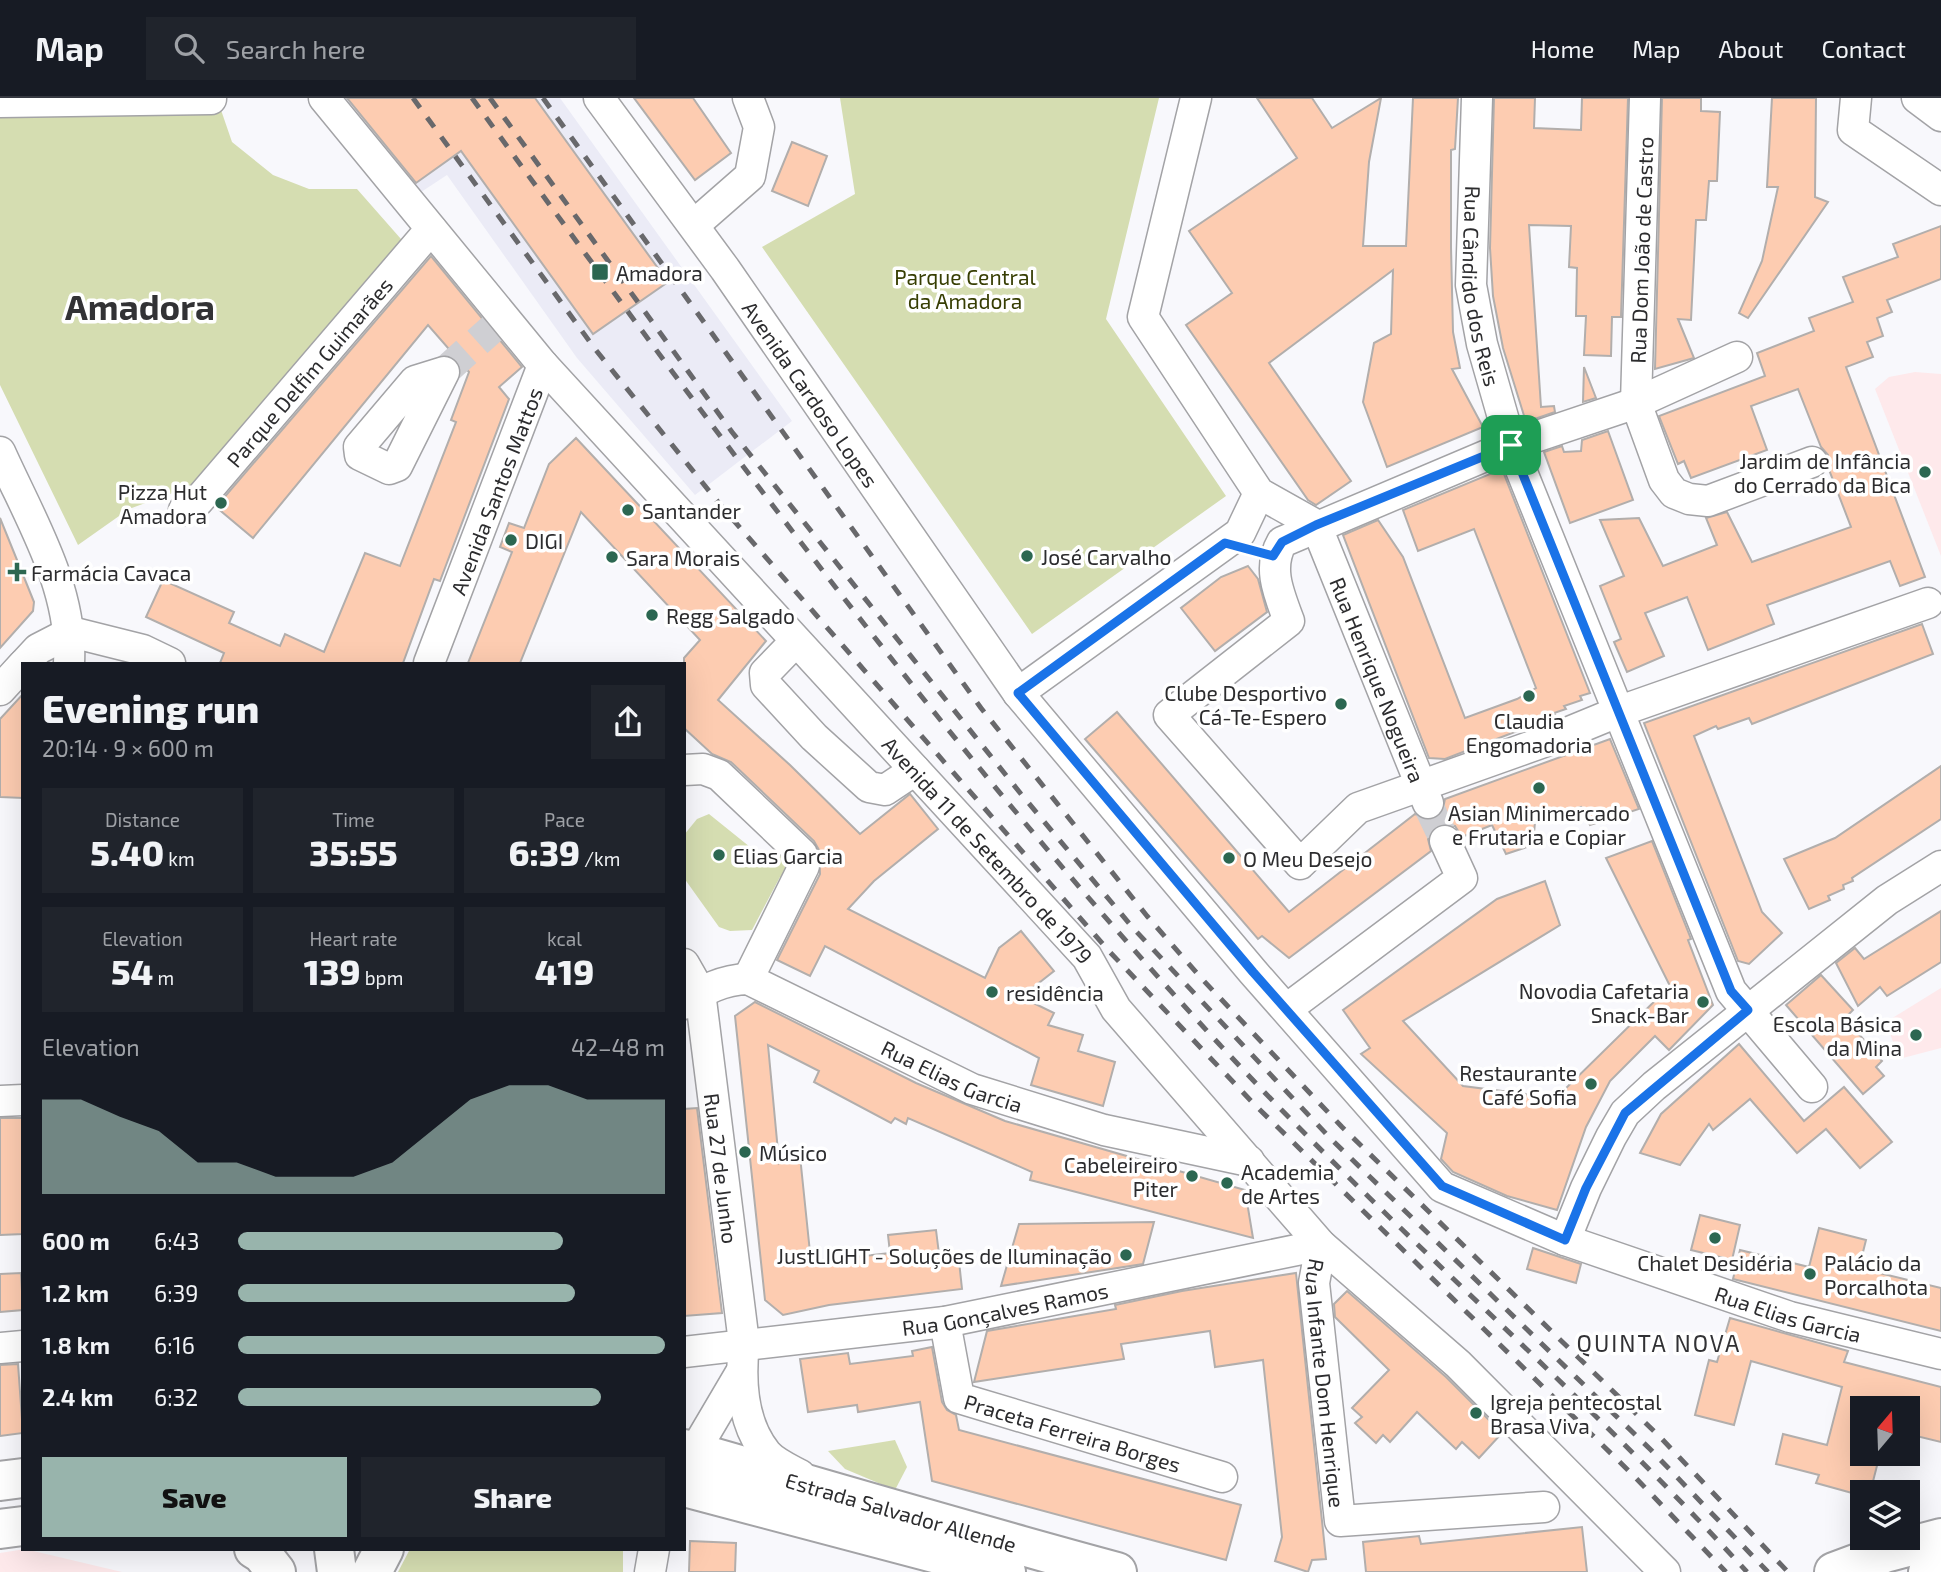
<!DOCTYPE html>
<html lang="en">
<head>
<meta charset="utf-8">
<style>
  body { margin:0; font-family:"Exo 2",sans-serif; background:#20242c; color:#f1f3f6; height:100vh; display:flex; flex-direction:column; font-size:26px; white-space:nowrap }
  * { box-sizing:border-box; margin:0 }
  p { font-size:23px; color:#9ea1a6 }
  .icon { flex:none; width:38px; height:38px; fill:none; stroke:currentColor; stroke-width:2; stroke-linecap:round; stroke-linejoin:round }
  .map { position:relative; flex:1; overflow:hidden }
  .sheet { position:absolute; left:21px; top:564px; width:665px; height:889px; display:flex; flex-direction:column; background:#171b24; border-radius:0px; box-shadow:0 7px 28px #0002 }
  .sheet>* { flex:none }
  .needle { width:46px; rotate:19deg }
  .controls { position:absolute; left:1850px; top:1298px; display:grid; gap:14px }
  .controls a { display:grid; place-items:center; width:70px; height:70px; border-radius:0px; background:#171b24; box-shadow:0 7px 28px #0002; font-size:35px }
  .pin { position:absolute; display:grid; place-items:center; width:60px; height:60px; color:#fff; margin:-30px; border-radius:14px; box-shadow:0 4px 10px #0006 }
  .round { display:grid; place-items:center; flex:none; width:74px; height:74px; border-radius:0px; background:#20242c }
  .summary { display:flex; align-items:center; justify-content:space-between; height:119px; padding:0 21px }
  h1 { font-size:38px; font-weight:800; line-height:52px }
  .metrics { display:grid; grid-template-columns:repeat(3,1fr); gap:10px; height:119px; padding:7px 21px }
  .metrics div { display:grid; align-content:center; border-radius:0px; background:#20242c; text-align:center }
  .metrics b { font-size:35px; font-weight:800 }
  .metrics small { font-size:19px; font-weight:400 }
  .metrics p { font-size:19px }
  .chart { height:196px; padding:14px 21px }
  .chart p { display:flex; justify-content:space-between }
  .chart svg { width:100%; height:126px; margin-top:7px; fill:#98b4ac; opacity:.7 }
  .primary-button { display:flex; gap:14px; margin-top:auto; padding:14px 21px }
  .primary-button a { flex:1; height:80px; border-radius:0px; background:#98b4ac; color:#111; font-size:28px; font-weight:800; line-height:80px; text-align:center }
  .primary-button a+a { background:#20242c; color:#f1f3f6 }
  ul { padding:0 21px; list-style:none; font-size:23px }
  li { display:grid; grid-template-columns:112px 84px 1fr; align-items:center; height:52px }
  li i { height:18px; border-radius:9px; background:#98b4ac }
  header { display:flex; align-items:center; gap:42px; box-sizing:border-box; height:98px; padding:0 35px; background:#171b24; border-bottom:2px solid #363941 }
  header strong { font-size:33px }
  nav { display:flex; gap:38px; margin-inline-start:auto; font-size:24px }
  .search { width:490px; height:63px; background:#20242c; display:flex; align-items:center; gap:18px; box-sizing:border-box; padding:0 24px; border-radius:0px; color:#9ea1a6; font-size:26px }
  .map>svg:first-child { display:block }
</style>
</head>
<body>
<header>
<strong>Map</strong>
<div class="search"><svg class="icon" aria-label="search" viewBox="0 0 24 24"><circle cx="10" cy="10" r="6"/><path d="M15 15l6 6"/></svg>Search here</div>
<nav><a>Home</a><a>Map</a><a>About</a><a>Contact</a></nav>
</header>
<div class="map">
<svg width="1941" height="1474" viewBox="0 0 1941 1474">
  <rect width="100%" height="100%" fill="#f8f8fc"/>
  <path fill="#ebebf6" d="M339,0h221l232,323 -97,74 -118,-137 -130,-183 -35,23z"/>
  <g fill="#fee9eb">
    <path d="M1915,274l26,2v182l-66,-167 14,-12z"/>
    <path d="M1941,890v60l-42,11 -13,-37z"/>
    <path d="M25,1451l97,23h-122v-19z"/>
  </g>
  <g fill="#d5ddb1">
    <path d="M840,0h319l-53,221 120,177 -194,138 -270,-387 93,-53z"/>
    <path d="M162,12h59l11,32 41,33 36,14h48l51,58 -215,251 -12,-8 -52,19 -51,36 -78,-160v-272z"/>
    <path d="M709,716l56,45 17,-15 16,16 -10,20 -8,-3 -28,53 -22,1 -11,-4 -35,-49v-43l13,-16z"/>
    <path d="M895,1342l12,27 -12,23 -50,-21 -17,-18z"/>
    <path d="M410,1451h213v23h-225z"/>
  </g>
  <g fill="#fdccb1" stroke="#b2aeac" stroke-width="2">
    <path d="M347,0h188l133,184 -75,52 -132,-183 -45,32z"/>
    <path d="M634,0h59l38,55 -36,27z"/>
    <path d="M1257,0h55l20,30 49,-30 -12,64 -6,84h43l7,-148h45l-3,51 -4,1v97l2,85 7,36 -8,1 31,58 -96,40 -24,-65 11,-59 17,-9 2,-64 -124,93 82,118 -35,24 -8,-5 -122,-175 46,-32 -43,-62 108,-73z"/>
    <path d="M1494,0h41l-1,30 47,2 1,-32h46l-7,219h-9l-1,39 -27,-1 2,-39h-10l1,-48 -8,-1 2,-41 -42,-1 12,182 13,-1 1,6 -29,10 -23,-74 -10,-52 -3,-48z"/>
    <path d="M1662,0h39v13l19,1 -3,69h-8l-3,39h-10l-5,100 -13,-1 16,39 -39,11z"/>
    <path d="M1772,0h44l-1,99 13,5 -80,116 -9,-5 23,-52 16,-74h-11z"/>
    <path d="M792,44l35,14 -19,50 -36,-15z"/>
    <path d="M1941,128v53l-54,21 5,12 -15,6 6,18 -16,6 6,15 -27,10 79,210 -25,9 -10,-25 -123,44 7,19 -66,26 -21,-53 -42,16 19,43 -37,16 -13,-30 7,-3 -21,-53 24,-10 -24,-56 39,-2 24,48 54,-21 -11,-27 21,-6 25,50 99,-35 -23,-60v-12l-7,-8 -23,-58 -47,17 16,44 -76,28 -7,-17 -6,3 -19,-48 106,-40 -8,-23 57,-22 -5,-13 44,-16 -10,-25 55,-20 -5,-13z"/>
    <path d="M431,158l91,111 -23,20 10,12 -69,182 -6,-2 -31,84h-183l4,-10 -78,-36 17,-37 71,32 -5,11 51,23 5,-12 39,18 41,-99 35,13 56,-144 -5,-2 18,-48 -41,-47 -175,213 -37,-31z"/>
    <path d="M1584,269l12,31 -13,4z"/>
    <path d="M1608,333l25,69 -63,23 -26,-71 18,-6 2,6 17,-1 1,-11z"/>
    <path d="M576,340l190,203 -48,59 72,65 70,69 50,-40 28,35 -64,52 -26,28 137,69 14,-30 22,-17 33,40 -33,26 33,16 -6,12 35,10 -5,16 37,11 -12,44 -72,-21 8,-27 -214,-112 -15,30 -33,-16 43,-86 -1,-24 -5,-9 -83,-79 -19,-8 -28,-26v-70l16,-18 -119,-128 -61,151h-52l44,-111 -12,-5 9,-24 15,5 25,-64z"/>
    <path d="M1502,371l88,224 -10,3 2,4 -18,6 2,3 -12,4 2,3 -111,43 -16,-1 -86,-223 35,-15 25,37 62,161 52,-19 19,-11 -62,-159 -56,22 -15,-41z"/>
    <path d="M0,420l34,84 -1,9 -33,37z"/>
    <path d="M1248,468l10,13 9,33 -52,39 -34,-43 40,-31z"/>
    <path d="M1922,526l11,30 -181,70 -3,-6 -31,11 -2,-3 -22,10 68,176 20,21 -33,31 -11,-3 -94,-238z"/>
    <path d="M23,596v104l-23,-1v-78z"/>
    <path d="M1117,614l172,200 126,-98 10,6 9,-1 8,-6 3,-14 165,-60 29,70 -49,16 -9,-18 -46,15 -2,23 -27,9 -14,-29 -30,12 -7,-11 -17,-1 -10,14 3,12 -142,107 -27,-22 -4,3 -173,-200z"/>
    <path d="M1941,668v53l-89,59 1,3 -10,4 1,4 -16,7 2,4 -21,9 -25,-50 51,-21z"/>
    <path d="M1652,743l39,98 -3,1 25,65 -44,45 -14,-14 -45,45 -24,46 -29,83 -50,-14 -54,-24 -12,-13 6,-26 -86,-79 9,-6 -27,-38 154,-111 48,-18 15,44 -157,96 60,65 93,12 114,-112 -64,-128z"/>
    <path d="M1941,813v51l-54,34 -7,-9 -22,19 -22,-43 19,-15 9,11z"/>
    <path d="M1821,877l32,35 -8,8 37,43 -6,6 8,9 -21,18 -77,-89z"/>
    <path d="M755,904l161,81 89,38 240,69 8,48 -223,-58 2,-8 -124,-54 -2,6 -11,-6 -4,5 -77,-41 5,-11 -51,-26 11,117 2,-4 19,-2 11,106 79,-9 -2,-18 48,-5 3,24 19,-2 4,37 -133,16 -46,10 -18,-15 -30,-284z"/>
    <path d="M1739,946l65,77 40,-34 48,55 -32,26 -34,-39 -29,24 -47,-54 -37,31 -4,-6 -29,41 -40,-12 21,-39z"/>
    <path d="M697,1010l25,205 -38,3v-207z"/>
    <path d="M0,1020h22l1,116 -23,1z"/>
    <path d="M1700,1117l40,10 -8,35 -41,-10z"/>
    <path d="M1154,1124l-11,42 -142,22 18,-62z"/>
    <path d="M1819,1130l47,12 -7,28 82,20v43l-208,-52 7,-29 69,17z"/>
    <path d="M1533,1150l48,16 -5,19 -49,-14z"/>
    <path d="M21,1175l2,37 -23,2v-38z"/>
    <path d="M1296,1175l30,286 -14,1 -4,12 -33,-11 7,-24 -19,-177 -48,7 -5,-36 -89,13 3,15 -150,23 13,-51 129,-22 -1,-4 67,-14z"/>
    <path d="M1347,1193l99,86 56,56 -23,25 -17,-16 -6,7 -39,-37 -27,30 -7,-7 -7,8 -21,-20 7,-6 -10,-9 37,-38 -54,-53 -1,-13z"/>
    <path d="M1730,1220l118,33 -4,11 97,25v55l-33,-8v-25h-46v45h18l-10,39h-18l-36,-10 3,-8 -43,-11 7,-30 44,11 15,-58 -91,-26 -17,64 -39,-10 14,-55 8,2z"/>
    <path d="M932,1249l10,55 5,8 9,5 3,15 282,75 -15,55 -294,-79 -12,-79 -62,10 -1,-7 -49,7 -8,-53 48,-6 2,11 63,-8 -1,-5z"/>
    <path d="M18,1266l5,69 -23,3v-71z"/>
    <path d="M1582,1429l5,45h-221l-3,-30 56,-6 2,8z"/>
    <path d="M690,1443l46,2 -1,29h-46z"/>
  </g>
  <g fill="none" stroke-linecap="round" stroke-linejoin="round">
    <g stroke="#cfcfd3" stroke-width="30" stroke-dasharray="30 15" stroke-linecap="butt">
      <path d="M444,274l60,-54"/>
      <path d="M1428,707l17,36"/>
    </g>
    <g stroke="#a3a3a6" stroke-width="33">
      <g id="minor">
        <path d="M324,0l219,267 -114,298"/>
        <path id="s1" d="M599,0l126,171 293,424 235,279 189,215 123,53 225,77 151,37"/>
        <path id="s2" d="M1196,0l-53,219 116,176 57,32 112,278"/>
        <path id="s3" d="M1477,0l-6,187 11,59 29,101 220,546 81,96"/>
        <path d="M1645,0l-9,305 28,77 10,13 15,6 19,2 104,-39"/>
        <path d="M1856,0l-3,32 88,60"/>
        <path d="M1917,0l24,18"/>
        <path d="M0,4l211,-3"/>
        <path d="M694,127l56,-49 9,-49 -11,-29"/>
        <path d="M1737,259l-101,46 -125,42 -229,97c-15,26 -3,52 7,79l-120,94 131,149 58,-56 194,-69 68,-28 308,-108"/>
        <path id="s4" d="M543,267l544,592 29,52 205,236 137,119 207,208"/>
        <path d="M444,274l-47,94 -8,3 -29,-14 -1,-8 56,-66z"/>
        <path d="M0,354c30,67 73,136 69,211"/>
        <path id="s5" d="M184,412l14,-9 233,-272"/>
        <path d="M71,534l72,18 27,13"/>
        <path d="M795,544l-30,31 1,12 48,52 55,50 16,3 30,-20"/>
        <path d="M25,565l13,-14 33,-17"/>
        <path d="M0,592l23,-25"/>
        <path d="M1018,595l222,-160 19,-40"/>
        <path d="M684,672l19,-1 16,6 83,79 2,12 -56,113"/>
        <path id="s6" d="M684,866l16,28 44,351c-4,36 -2,81 23,111 8,9 22,15 33,21"/>
        <path id="s7" d="M684,906c20,-15 39,-24 64,-25l224,110 132,41 145,31"/>
        <path d="M1288,910l174,-130 -17,-37"/>
        <path d="M0,1003l23,-1"/>
        <path d="M1565,1142l21,-52 25,-51 14,-24 29,-27 233,-186 54,-34"/>
        <path id="s8" d="M945,1224l14,76 263,79"/>
        <path d="M0,1250l23,-2"/>
        <path id="s9" d="M684,1254l261,-30 376,-77 -7,38 26,238 204,-14"/>
        <path d="M694,1354l46,-78"/>
        <path d="M650,1474l4,-23"/>
      </g>
    </g>
    <g stroke="#a3a3a6" stroke-width="42">
      <g id="major">
        <path id="s10" d="M684,1351c144,41 288,84 433,123"/>
        <path d="M0,1383l23,-3"/>
        <path d="M684,1389l322,85"/>
        <path d="M0,1431l23,-3"/>
        <path d="M254,1451l8,5 14,18"/>
        <path d="M334,1451l3,23"/>
        <path d="M372,1474l12,-23"/>
        <path d="M1834,1474l51,-19 56,-15"/>
        <path d="M1928,1474l13,-4"/>
      </g>
    </g>
    <use href="#minor" stroke="#fff" stroke-width="30"/>
    <use href="#major" stroke="#fff" stroke-width="38"/>
    <g stroke="#68686b" stroke-width="5" stroke-dasharray="12 12" stroke-linecap="butt">
      <path d="M413,0l182,251 127,158 386,443 146,154 378,370 94,98"/>
      <path d="M472,0c236,325 474,651 748,947 168,182 359,343 527,527"/>
      <path d="M490,0l242,334 289,362 112,134 198,211 320,311 117,122"/>
      <path d="M543,0l438,610 166,208 55,63 140,148 320,312 126,133"/>
    </g>
  </g>
  <g fill="none" stroke-linecap="round" stroke-linejoin="round">
    <g stroke="#fff" stroke-width="14">
      <path id="route" d="M1511,347l220,546 17,19 -123,103 -39,75 -21,52 -123,-54 -189,-214 -235,-279 207,-150 48,13 9,-14 34,-17z"/>
    </g>
    <use href="#route" stroke="#1a73e8" stroke-width="9"/>
  </g>
  <g fill="#2c6751" stroke="#fff" stroke-width="2.5">
    <rect x="591" y="165" width="18" height="18" rx="3.5"/>
    <circle cx="1925" cy="374" r="7"/>
    <circle cx="221" cy="405" r="7"/>
    <circle cx="628" cy="412" r="7"/>
    <circle cx="511" cy="442" r="7"/>
    <circle cx="1027" cy="458" r="7"/>
    <circle cx="612" cy="459" r="7"/>
    <path d="M13.5 463.5h7v7h7v7h-7v7h-7v-7h-7v-7h7z"/>
    <circle cx="652" cy="517" r="7"/>
    <circle cx="1529" cy="598" r="7"/>
    <circle cx="1341" cy="606" r="7"/>
    <circle cx="1539" cy="690" r="7"/>
    <circle cx="719" cy="757" r="7"/>
    <circle cx="1229" cy="760" r="7"/>
    <circle cx="992" cy="894" r="7"/>
    <circle cx="1703" cy="904" r="7"/>
    <circle cx="1916" cy="937" r="7"/>
    <circle cx="1591" cy="986" r="7"/>
    <circle cx="745" cy="1054" r="7"/>
    <circle cx="1192" cy="1078" r="7"/>
    <circle cx="1227" cy="1085" r="7"/>
    <circle cx="1715" cy="1140" r="7"/>
    <circle cx="1126" cy="1157" r="7"/>
    <circle cx="1810" cy="1176" r="7"/>
    <circle cx="1476" cy="1315" r="7"/>
  </g>
  <g text-anchor="middle" dominant-baseline="central" stroke-width="7" stroke-linejoin="round" paint-order="stroke">
    <g font-size="21" fill="#2c2c2e" stroke="#fff">
      <text transform="translate(1641 152) rotate(-88)">Rua Dom João de Castro</text>
      <text stroke="none"><textPath href="#s3" startOffset="189">Rua Cândido dos Reis</textPath></text>
      <text stroke="none"><textPath href="#s5" startOffset="187">Parque Delfim Guimarães</textPath></text>
      <text stroke="none"><textPath href="#s1" startOffset="364">Avenida Cardoso Lopes</textPath></text>
      <text transform="translate(496 393) rotate(-69)">Avenida Santos Mattos</text>
      <text stroke="none"><textPath href="#s2" startOffset="668">Rua Henrique Nogueira</textPath></text>
      <text stroke="none"><textPath href="#s4" startOffset="658">Avenida 11 de Setembro de 1979</textPath></text>
      <text stroke="none"><textPath href="#s7" startOffset="296">Rua Elias Garcia</textPath></text>
      <text stroke="none"><textPath href="#s6" startOffset="210">Rua 27 de Junho</textPath></text>
      <text stroke="none"><textPath href="#s9" startOffset="324">Rua Gonçalves Ramos</textPath></text>
      <text stroke="none"><textPath href="#s1" startOffset="1748">Rua Elias Garcia</textPath></text>
      <text stroke="none"><textPath href="#s9" startOffset="786">Rua Infante Dom Henrique</textPath></text>
      <text stroke="none"><textPath href="#s8" startOffset="196">Praceta Ferreira Borges</textPath></text>
      <text stroke="none"><textPath href="#s10" startOffset="226">Estrada Salvador Allende</textPath></text>
    </g>
    <g font-size="21" fill="#2c2c2e" stroke="#fff" text-anchor="start">
      <text x="616" y="174">Amadora</text>
      <text x="1911" y="362" text-anchor="end">Jardim de Infância<tspan x="1911" dy="24">do Cerrado da Bica</tspan></text>
      <text x="207" y="393" text-anchor="end">Pizza Hut<tspan x="207" dy="24">Amadora</tspan></text>
      <text x="642" y="412">Santander</text>
      <text x="525" y="442">DIGI</text>
      <text x="1041" y="458">José Carvalho</text>
      <text x="626" y="459">Sara Morais</text>
      <text x="31" y="474">Farmácia Cavaca</text>
      <text x="666" y="517">Regg Salgado</text>
      <text x="1327" y="594" text-anchor="end">Clube Desportivo<tspan x="1327" dy="24">Cá-Te-Espero</tspan></text>
      <text x="1529" y="622" text-anchor="middle">Claudia<tspan x="1529" dy="24">Engomadoria</tspan></text>
      <text x="1539" y="714" text-anchor="middle">Asian Minimercado<tspan x="1539" dy="24">e Frutaria e Copiar</tspan></text>
      <text x="733" y="757">Elias Garcia</text>
      <text x="1243" y="760">O Meu Desejo</text>
      <text x="1689" y="892" text-anchor="end">Novodia Cafetaria<tspan x="1689" dy="24">Snack-Bar</tspan></text>
      <text x="1006" y="894">residência</text>
      <text x="1902" y="925" text-anchor="end">Escola Básica<tspan x="1902" dy="24">da Mina</tspan></text>
      <text x="1577" y="974" text-anchor="end">Restaurante<tspan x="1577" dy="24">Café Sofia</tspan></text>
      <text x="759" y="1054">Músico</text>
      <text x="1178" y="1066" text-anchor="end">Cabeleireiro<tspan x="1178" dy="24">Piter</tspan></text>
      <text x="1241" y="1073">Academia<tspan x="1241" dy="24">de Artes</tspan></text>
      <text x="1112" y="1157" text-anchor="end">JustLIGHT - Soluções de Iluminação</text>
      <text x="1715" y="1164" text-anchor="middle">Chalet Desidéria</text>
      <text x="1824" y="1164">Palácio da<tspan x="1824" dy="24">Porcalhota</tspan></text>
      <text x="1490" y="1303">Igreja pentecostal<tspan x="1490" dy="24">Brasa Viva</tspan></text>
    </g>
    <g font-size="21" fill="#373e03" stroke="#fff">
      <text x="965" y="178">Parque Central<tspan x="965" dy="24">da Amadora</tspan></text>
    </g>
    <g font-size="23" letter-spacing="2" fill="#323235" stroke="#fff">
      <text x="1659" y="1245">QUINTA NOVA</text>
    </g>
    <g font-size="35" font-weight="bold" fill="#323235" stroke="#fff">
      <text x="140" y="208">Amadora</text>
    </g>
  </g>
</svg>
<div class="controls">
<a><svg class="needle" viewBox="-14 -14 28 28"><path d="M0-13l5 13h-10z" fill="#e53935"/><path d="M0 13l5-13h-10z" fill="#9ea1a6"/></svg></a>
<a><svg class="icon" aria-label="layers" viewBox="0 0 24 24"><path d="M12 4l9 5-9 5-9-5zM3 14l9 5 9-5"/></svg></a>
</div>
<div class="pin" style="left:1511px;top:347px;background:#1e9e55"><svg class="icon" aria-label="arrive" viewBox="0 0 24 24"><path d="M6 21V4h12l-3 4 3 4H6"/></svg></div>
<section class="sheet">
<div class="summary"><div><h1>Evening run</h1><p>20:14 · 9 × 600 m</p></div><a class="round"><svg class="icon" aria-label="share" viewBox="0 0 24 24"><path d="M12 15V3M7 8l5-5 5 5M5 13v7h14v-7"/></svg></a></div>
<div class="metrics">
<div><p>Distance</p><b>5.40<small> km</small></b></div>
<div><p>Time</p><b>35:55</b></div>
<div><p>Pace</p><b>6:39<small> /km</small></b></div>
</div>
<div class="metrics">
<div><p>Elevation</p><b>54<small> m</small></b></div>
<div><p>Heart rate</p><b>139<small> bpm</small></b></div>
<div><p>kcal</p><b>419</b></div>
</div>
<div class="chart"><p><span>Elevation</span>42–48 m</p>
<svg viewBox="0 0 160 44" preserveAspectRatio="none"><path d="M0 44V11L10 11L20 17L30 22L40 33L50 33L60 38L70 38L80 38L90 33L100 22L110 11L120 6L130 6L140 11L150 11L160 11V44z"/></svg>
</div>
<ul>
<li><b>600 m</b>6:43<i style="width:76%"></i></li>
<li><b>1.2 km</b>6:39<i style="width:79%"></i></li>
<li><b>1.8 km</b>6:16<i style="width:100%"></i></li>
<li><b>2.4 km</b>6:32<i style="width:85%"></i></li>
</ul>
<div class="primary-button"><a>Save</a><a>Share</a></div>
</section>
</div>
</body>
</html>
